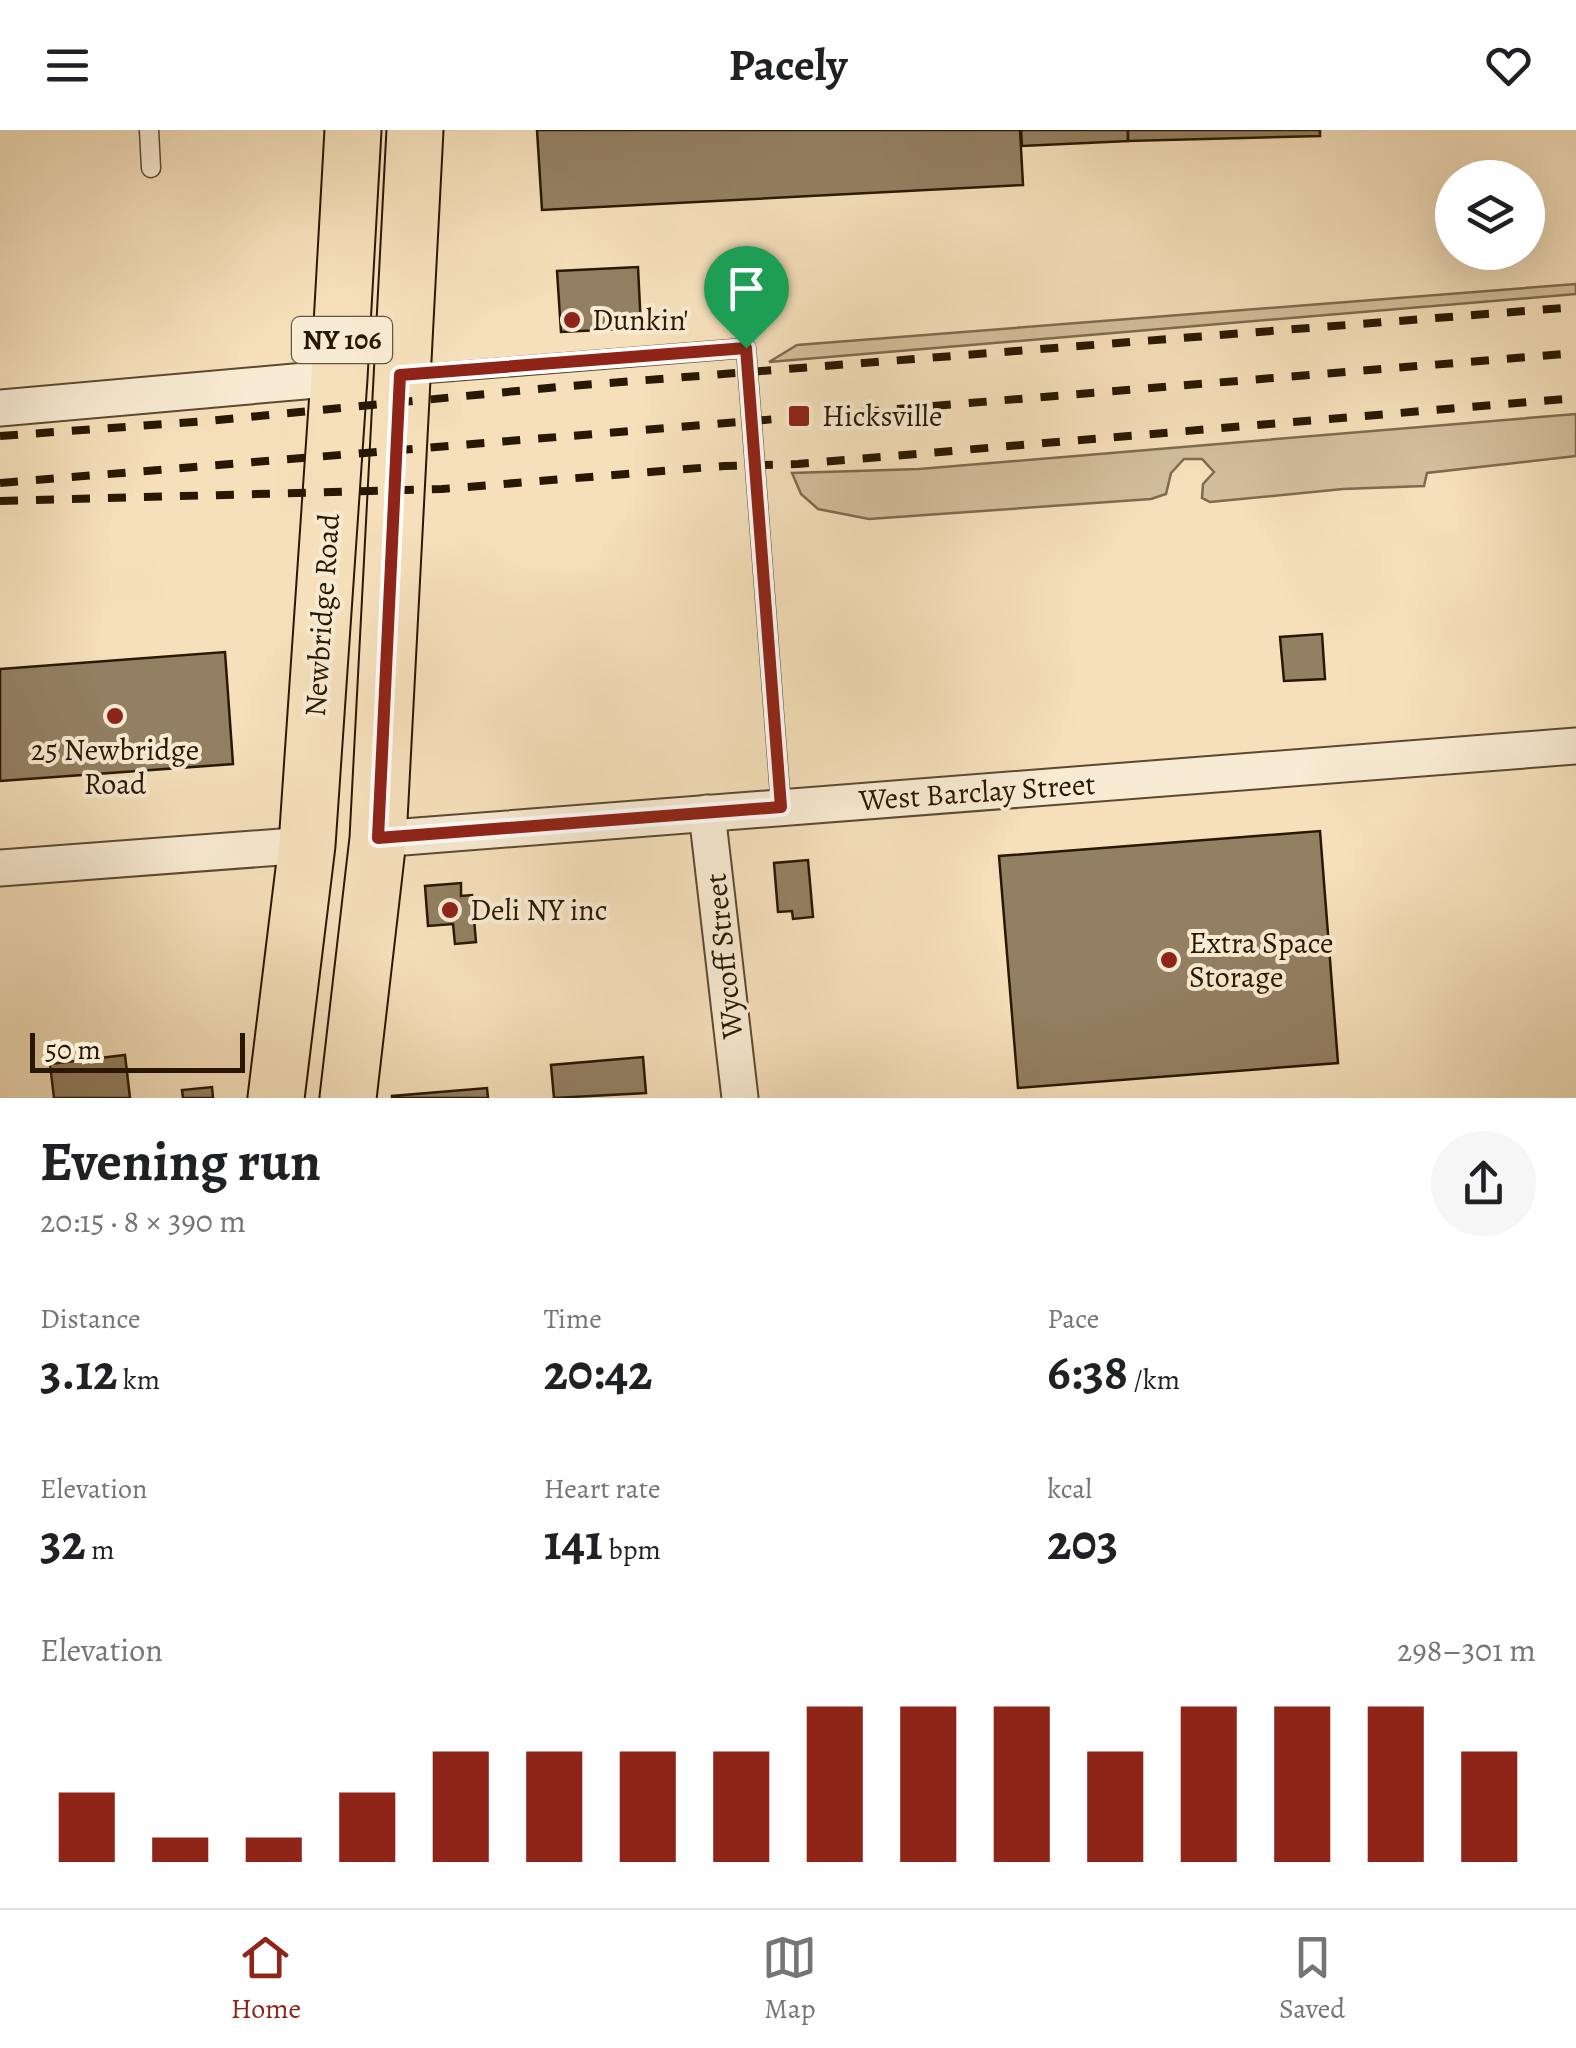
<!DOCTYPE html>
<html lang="en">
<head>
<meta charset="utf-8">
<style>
  body { margin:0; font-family:Alegreya,serif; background:#f6f6f6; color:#202124; height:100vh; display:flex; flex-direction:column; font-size:38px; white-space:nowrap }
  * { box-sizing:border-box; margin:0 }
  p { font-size:32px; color:#757577 }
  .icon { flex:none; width:55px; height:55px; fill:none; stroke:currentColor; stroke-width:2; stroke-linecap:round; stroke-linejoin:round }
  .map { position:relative; height:968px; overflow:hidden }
  .drawer { display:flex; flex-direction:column; background:#fff; flex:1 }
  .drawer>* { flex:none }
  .buttons { position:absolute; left:1435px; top:30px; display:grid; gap:20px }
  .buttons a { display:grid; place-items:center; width:110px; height:110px; border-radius:50%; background:#fff; box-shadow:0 10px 40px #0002; font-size:50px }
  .scale { position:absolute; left:30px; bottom:25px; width:215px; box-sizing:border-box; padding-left:10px; border:5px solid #291801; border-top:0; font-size:28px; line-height:35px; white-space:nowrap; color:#291801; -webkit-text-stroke:8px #f8ebd3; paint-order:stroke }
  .pin { position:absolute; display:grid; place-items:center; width:85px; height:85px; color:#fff; margin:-102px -42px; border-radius:50% 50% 50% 0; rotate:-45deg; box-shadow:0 0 10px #0007 }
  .pin .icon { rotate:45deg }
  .round { display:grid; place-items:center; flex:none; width:105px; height:105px; border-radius:52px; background:#f6f6f6 }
  .head { display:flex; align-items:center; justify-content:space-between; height:170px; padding:0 40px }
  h1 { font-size:55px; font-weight:700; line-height:75px }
  .figures { display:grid; grid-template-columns:repeat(3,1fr); gap:15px; height:170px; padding:10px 40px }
  .figures div { display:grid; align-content:center }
  .figures b { font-size:50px; font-weight:700 }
  .figures small { font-size:28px; font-weight:400 }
  .figures p { font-size:28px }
  .chart { height:280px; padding:20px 40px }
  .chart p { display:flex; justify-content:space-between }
  .chart svg { width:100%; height:180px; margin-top:10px; stroke:#8f2418; stroke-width:6 }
  header { display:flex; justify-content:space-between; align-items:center; height:130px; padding:0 40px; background:#fff; font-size:45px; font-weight:700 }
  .menu { display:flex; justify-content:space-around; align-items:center; height:140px; border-top:2px solid #e0e0e0; background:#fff; font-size:28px; color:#757577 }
  .menu a { display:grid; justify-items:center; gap:5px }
  .menu .selected { color:#8f2418 }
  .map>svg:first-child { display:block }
</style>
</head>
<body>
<header><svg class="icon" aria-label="menu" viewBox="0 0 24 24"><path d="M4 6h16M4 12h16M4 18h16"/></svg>Pacely<svg class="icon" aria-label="heart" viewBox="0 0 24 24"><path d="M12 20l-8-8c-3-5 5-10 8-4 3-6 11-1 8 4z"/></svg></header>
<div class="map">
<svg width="1576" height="968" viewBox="0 0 1576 968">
  <rect width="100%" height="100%" fill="#f5e0bb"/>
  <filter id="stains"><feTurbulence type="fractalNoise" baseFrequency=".002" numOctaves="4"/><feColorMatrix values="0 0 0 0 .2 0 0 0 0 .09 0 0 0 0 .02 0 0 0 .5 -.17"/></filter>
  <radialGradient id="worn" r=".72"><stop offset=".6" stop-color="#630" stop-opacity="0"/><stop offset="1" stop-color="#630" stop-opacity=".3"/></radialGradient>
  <g fill="#d2be9b" stroke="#7e6b4e" stroke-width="2.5">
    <path d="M1576,154v10l-807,68 28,-17z"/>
    <path d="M1576,284v42l-149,17 -3,13 -81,3 -133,13 -8,-4 1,-14 11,-12 -12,-13h-18l-13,14 -5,21 -15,5 -282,20 -51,-10 -17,-15 -9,-21 127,-4z"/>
  </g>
  <g fill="#938062" stroke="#291801" stroke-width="2.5">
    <path d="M537,0h483l3,55 -481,25z"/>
    <path d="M1021,0h107v11l-106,5z"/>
    <path d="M1128,0h192v6l-192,5z"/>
    <path d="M638,137l3,61 -80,4 -4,-61z"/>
    <path d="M1322,504l3,45 -41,2 -4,-44z"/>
    <path d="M225,522l8,112 -233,17v-112z"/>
    <path d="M1320,701l18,232 -320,25 -19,-232z"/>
    <path d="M808,730l5,57 -20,2 -1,-8 -14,1 -4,-49z"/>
    <path d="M461,753v13l11,-1 4,47 -21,2 -2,-20 -25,2 -3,-40z"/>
    <path d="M125,925l5,43h-76l-4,-34z"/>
    <path d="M643,927l3,36 -92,5 -3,-33z"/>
    <path d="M212,957l1,11h-30l-1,-8z"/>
    <path d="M487,958l1,10h-96v-2z"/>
  </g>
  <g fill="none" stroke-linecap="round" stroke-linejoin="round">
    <g stroke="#5c4a30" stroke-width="21">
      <g id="service">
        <path d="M149,0l2,38"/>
        <path d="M410,245l336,-27 35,459"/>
      </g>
    </g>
    <g stroke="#5c4a30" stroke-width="39">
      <g id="minor">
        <path d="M0,278l339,-30"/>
        <path d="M707,683l33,285"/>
        <path d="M378,709l1198,-93"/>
        <path d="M0,738l307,-23"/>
      </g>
    </g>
    <g stroke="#291801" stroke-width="59">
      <g id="primary">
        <path d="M276,968l31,-253 32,-467 14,-248"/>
        <path d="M348,968l30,-259 37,-709"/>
      </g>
    </g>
    <use href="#service" stroke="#f8ebd3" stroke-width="18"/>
    <use href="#minor" stroke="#f8ebd3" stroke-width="35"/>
    <use href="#primary" stroke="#f5e0bb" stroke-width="55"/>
    <g stroke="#291801" stroke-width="8" stroke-dasharray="18 18" stroke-linecap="butt">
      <path d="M0,306l207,-15 351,-34 1018,-80"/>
      <path d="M0,353l1576,-130"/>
      <path d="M0,371l442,-12 282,-23 74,-2 778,-66"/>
    </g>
  </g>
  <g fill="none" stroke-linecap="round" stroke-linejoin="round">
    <g stroke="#fff" stroke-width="20">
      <path id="route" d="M746,218l35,459 -403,31 22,-463z"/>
    </g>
    <use href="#route" stroke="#8f2418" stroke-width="12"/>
  </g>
  <g fill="#8f2418" stroke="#f8ebd3" stroke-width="4">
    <circle cx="572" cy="190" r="10"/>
    <rect x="787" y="274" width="24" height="24" rx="5"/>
    <circle cx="115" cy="586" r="10"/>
    <circle cx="450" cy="780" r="10"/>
    <circle cx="1169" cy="830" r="10"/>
  </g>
  <g text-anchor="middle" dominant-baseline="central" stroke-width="8" stroke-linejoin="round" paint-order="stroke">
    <rect fill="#f8ebd3" stroke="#675740" stroke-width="2.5" x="292" y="187" width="100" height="46" rx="8"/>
    <g font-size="28" font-weight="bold" fill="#291801">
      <text x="342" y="210">NY 106</text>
    </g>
    <g font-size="30" fill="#291801" stroke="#f8ebd3" text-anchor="start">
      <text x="592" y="190">Dunkin'</text>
      <text x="822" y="286">Hicksville</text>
      <text x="115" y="620" text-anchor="middle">25 Newbridge<tspan x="115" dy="34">Road</tspan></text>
      <text x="470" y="780">Deli NY inc</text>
      <text x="1189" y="813">Extra Space<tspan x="1189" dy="34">Storage</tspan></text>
    </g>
    <g font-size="30" fill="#291801" stroke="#f8ebd3">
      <text transform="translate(322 485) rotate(-86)">Newbridge Road</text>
      <text transform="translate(977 662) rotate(-4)">West Barclay Street</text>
      <text transform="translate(724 826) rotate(-96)">Wycoff Street</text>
    </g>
  </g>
  <rect width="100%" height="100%" filter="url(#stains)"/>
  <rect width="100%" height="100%" fill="url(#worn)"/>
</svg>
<div class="buttons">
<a><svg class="icon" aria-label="layers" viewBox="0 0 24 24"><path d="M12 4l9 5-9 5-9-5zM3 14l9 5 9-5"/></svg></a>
</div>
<div class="scale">50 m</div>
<div class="pin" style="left:746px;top:218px;background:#1e9e55"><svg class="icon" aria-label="arrive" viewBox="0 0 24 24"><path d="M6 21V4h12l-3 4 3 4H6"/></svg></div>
</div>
<section class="drawer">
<div class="head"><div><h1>Evening run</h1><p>20:15 · 8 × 390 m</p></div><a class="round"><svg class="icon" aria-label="share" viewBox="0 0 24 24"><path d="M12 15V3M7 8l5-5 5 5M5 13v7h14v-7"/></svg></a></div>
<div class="figures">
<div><p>Distance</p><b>3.12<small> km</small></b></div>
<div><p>Time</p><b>20:42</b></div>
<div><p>Pace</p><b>6:38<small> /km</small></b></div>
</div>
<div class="figures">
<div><p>Elevation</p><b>32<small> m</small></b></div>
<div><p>Heart rate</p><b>141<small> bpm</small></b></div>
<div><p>kcal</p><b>203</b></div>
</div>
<div class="chart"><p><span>Elevation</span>298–301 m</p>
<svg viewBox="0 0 160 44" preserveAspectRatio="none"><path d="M5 44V27M15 44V38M25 44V38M35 44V27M45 44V17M55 44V17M65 44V17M75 44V17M85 44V6M95 44V6M105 44V6M115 44V17M125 44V6M135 44V6M145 44V6M155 44V17"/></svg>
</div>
</section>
<nav class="menu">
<a class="selected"><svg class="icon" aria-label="home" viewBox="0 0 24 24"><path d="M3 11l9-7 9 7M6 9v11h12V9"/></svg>Home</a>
<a><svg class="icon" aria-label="map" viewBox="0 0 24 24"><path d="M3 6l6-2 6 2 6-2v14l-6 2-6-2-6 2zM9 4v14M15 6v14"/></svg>Map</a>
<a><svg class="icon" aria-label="saved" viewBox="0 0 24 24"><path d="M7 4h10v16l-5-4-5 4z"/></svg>Saved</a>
</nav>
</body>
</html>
